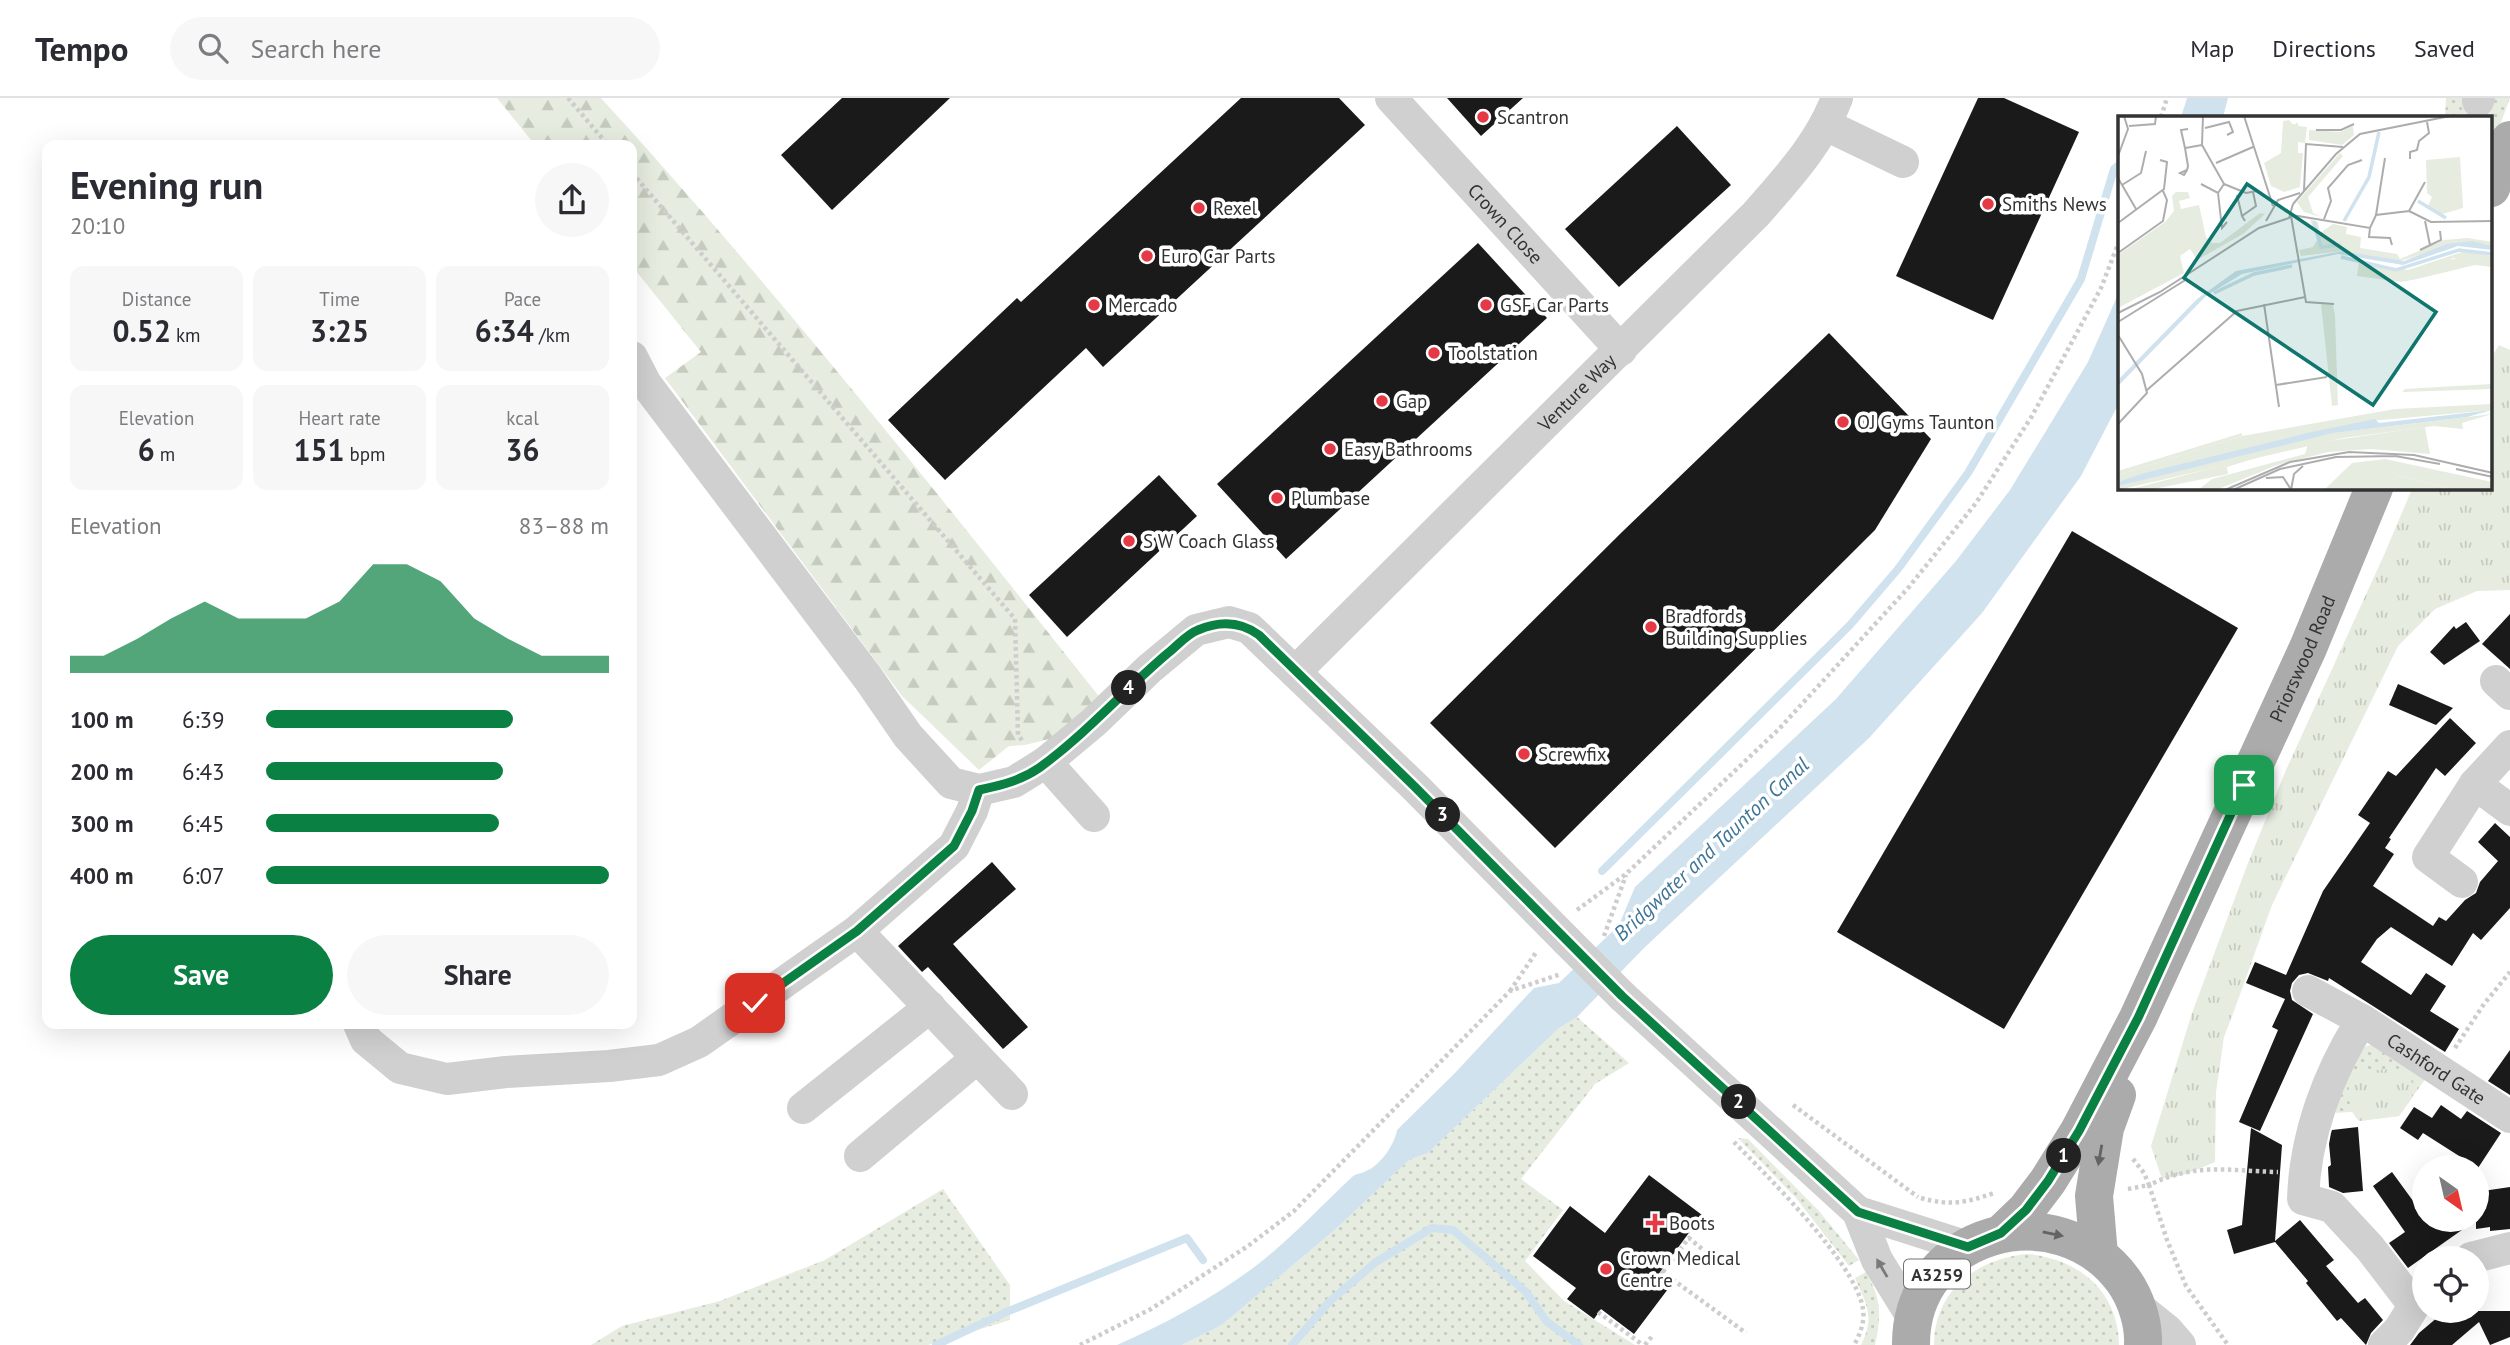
<!DOCTYPE html>
<html lang="en">
<head>
<meta charset="utf-8">
<style>
  body { margin:0; font-family:"PT Sans",sans-serif; background:#f7f7f7; color:#2b2b33; height:100vh; display:flex; flex-direction:column; font-size:26px; white-space:nowrap }
  * { box-sizing:border-box; margin:0 }
  p { font-size:23px; color:#7c7c81 }
  .icon { flex:none; width:38px; height:38px; fill:none; stroke:currentColor; stroke-width:2; stroke-linecap:round; stroke-linejoin:round }
  .map { position:relative; flex:1; overflow:hidden }
  .drawer { position:absolute; left:42px; top:42px; width:595px; height:889px; display:flex; flex-direction:column; background:#fff; border-radius:14px; box-shadow:0 7px 28px #0002 }
  .drawer>* { flex:none }
  .needle { width:46px; rotate:146deg }
  .fabs { position:absolute; left:2412px; top:1057px; display:grid; gap:14px }
  .fabs a { display:grid; place-items:center; width:77px; height:77px; border-radius:50%; background:#fff; box-shadow:0 7px 28px #0002; font-size:35px }
  .pin { position:absolute; display:grid; place-items:center; width:60px; height:60px; color:#fff; margin:-30px; border-radius:14px; box-shadow:0 4px 10px #0006 }
  .km { position:absolute; width:35px; height:35px; margin:-18px; border-radius:50%; background:#222; color:#fff; font-size:19px; line-height:35px; text-align:center }
  .round { display:grid; place-items:center; flex:none; width:74px; height:74px; border-radius:37px; background:#f7f7f7 }
  .summary { display:flex; align-items:center; justify-content:space-between; height:119px; padding:0 28px }
  h1 { font-size:38px; font-weight:600; line-height:52px }
  .stats { display:grid; grid-template-columns:repeat(3,1fr); gap:10px; height:119px; padding:7px 28px }
  .stats div { display:grid; align-content:center; border-radius:14px; background:#f7f7f7; text-align:center }
  .stats b { font-size:30px; font-weight:600 }
  .stats small { font-size:19px; font-weight:400 }
  .stats p { font-size:19px }
  .chart { height:196px; padding:14px 28px }
  .chart p { display:flex; justify-content:space-between }
  .chart svg { width:100%; height:126px; margin-top:7px; fill:#0b8043; opacity:.7 }
  .primary-button { display:flex; gap:14px; margin-top:auto; padding:14px 28px }
  .primary-button a { flex:1; height:80px; border-radius:42px; background:#0b8043; color:#fff; font-size:28px; font-weight:600; line-height:80px; text-align:center }
  .primary-button a+a { background:#f7f7f7; color:#2b2b33 }
  ul { padding:0 28px; list-style:none; font-size:23px }
  li { display:grid; grid-template-columns:112px 84px 1fr; align-items:center; height:52px }
  li i { height:18px; border-radius:9px; background:#0b8043 }
  header { display:flex; align-items:center; gap:42px; box-sizing:border-box; height:98px; padding:0 35px; background:#fff; border-bottom:2px solid #e1e1e2 }
  header strong { font-size:33px }
  nav { display:flex; gap:38px; margin-inline-start:auto; font-size:24px }
  .search { width:490px; height:63px; background:#f7f7f7; display:flex; align-items:center; gap:18px; box-sizing:border-box; padding:0 24px; border-radius:38px; color:#7c7c81; font-size:26px }
  .map>svg:first-child { display:block }
</style>
</head>
<body>
<header>
<strong>Tempo</strong>
<div class="search"><svg class="icon" aria-label="search" viewBox="0 0 24 24"><circle cx="10" cy="10" r="6"/><path d="M15 15l6 6"/></svg>Search here</div>
<nav><a>Map</a><a>Directions</a><a>Saved</a></nav>
</header>
<div class="map">
<svg width="2510" height="1247" viewBox="0 0 2510 1247">
  <defs>
    <pattern id="grass-dots" width="8" height="8" patternUnits="userSpaceOnUse" patternTransform="scale(1.75)"><rect width="8" height="8" fill="#e6ecdf"/><path d="M2 2h.1M6 6h.1" fill="none" stroke="#c6cbc0" stroke-width="1.8" stroke-linecap="round"/></pattern>
    <pattern id="forest-firs" width="22" height="20" patternUnits="userSpaceOnUse" patternTransform="scale(1.75)"><rect width="22" height="20" fill="#e6ecdf"/><path d="M5 1l3.5 6h-7zM16 11l3.5 6h-7z" fill="#c6cbc0"/></pattern>
    <pattern id="park-tufts" width="24" height="20" patternUnits="userSpaceOnUse" patternTransform="scale(1.75)"><rect width="24" height="20" fill="#e6ecdf"/><path d="M3 7l-1-3M5 7V3M7 7l1-3M15 17l-1-3M17 17v-4M19 17l1-3" fill="none" stroke="#c6cbc0"/></pattern>
  </defs>
  <rect width="100%" height="100%" fill="#fff"/>
  <g fill="url(#grass-dots)">
    <path d="M2446,0h15l26,5 3,-5h20l-19,51v-32h-46z"/>
    <path d="M1577,919l52,46 -34,21 -74,95 42,31 -38,51 39,40 71,44h-453l40,-20 115,-97 72,-68 19,-7 130,-124z"/>
    <path d="M2376,945l52,32 -29,41 -40,5 -7,-9 -20,1 29,-65z"/>
    <path d="M1738,1040l10,1 71,72 40,49 -10,6 -53,-68z"/>
    <path d="M943,1091l67,96v35l-82,25h-337l31,-19 98,-25 105,-41z"/>
    <path d="M2028,1156c51,5 90,37 91,91h-185c0,-55 44,-87 94,-91z"/>
    <path d="M1866,1174c15,27 16,43 9,73h-14c14,-27 6,-40 -6,-67z"/>
  </g>
  <path fill="url(#forest-firs)" d="M497,0h104c176,193 338,397 500,601l-44,38 -32,8 -16,1 -30,24 -77,-74 -237,-318 36,-26 -69,-86v-121h-97z"/>
  <g fill="url(#park-tufts)">
    <path d="M2499,247l11,5v240l-33,1 -42,18 -37,37 -126,259 -38,106 -10,26 -8,55 -1,70 -29,12 -24,5 -11,-33 41,-133 56,-150 38,-93 98,-215 28,-66 79,-1v-130z"/>
    <path d="M2411,970l1,30 -13,18 -40,5 -9,-13 -2,-30 10,-7z"/>
  </g>
  <g fill="#cfe2ee">
    <path d="M2187,0h41l-5,19h-42z"/>
    <path d="M2120,192v111l-39,75 -99,137 -113,125 -225,210 -67,69 -19,12 -130,124 -19,7 -72,68 -115,97 -40,20h-65c48,-21 94,-46 136,-77 36,-27 66,-60 99,-91 4,-4 9,-3 14,-6 14,-5 29,-27 31,-41l58,-57 79,-85 25,-5 60,-58 16,-38 201,-188 120,-138 54,-71 78,-128z"/>
  </g>
  <g fill="none" stroke-linecap="round" stroke-linejoin="round">
    <g stroke="#cfe2ee" stroke-width="8">
      <path d="M1602,773l248,-246 48,-56 70,-96 113,-194 33,-110 6,-5"/>
      <path d="M936,1247l68,-32 183,-75 16,22"/>
      <path d="M1292,1247l38,-44 46,-39 56,-34 21,2 73,62 21,30 32,23"/>
    </g>
  </g>
  <g fill="#1a1a1a">
    <path d="M842,0h108l-118,112 -51,-55z"/>
    <path d="M1241,0h98l26,27 -262,242 -17,-19 -141,132 -57,-60 129,-122 4,4z"/>
    <path d="M1447,0h76l-42,38z"/>
    <path d="M1978,0h26l75,34 -86,188 -97,-44z"/>
    <path d="M1677,28l54,59 -112,102 -54,-58z"/>
    <path d="M1478,145l69,75 -261,241 -69,-75z"/>
    <path d="M1829,235l102,106 -56,91 -320,318 -125,-125 191,-190z"/>
    <path d="M1159,377l38,41 -130,121 -38,-42z"/>
    <path d="M2072,433l166,97 -234,401 -167,-97z"/>
    <path d="M2510,516v55l-28,-25z"/>
    <path d="M2466,524l14,19 -36,24 -14,-13 24,-26 2,3z"/>
    <path d="M2398,586l55,24 -17,17 -47,-20z"/>
    <path d="M2450,620l26,25 -31,33 -9,-8 -47,70 2,1 -6,9 9,6 -21,32 60,40 6,-9 7,4 19,-21 11,-7 4,-11 18,-21 -20,-19 17,-19 15,14v71l-29,32 -8,-7 -21,33 -61,-39 -14,12 -16,23 50,33 15,-22 20,13 -16,25 29,18 -14,23 -116,-74 -1,3 -20,-8 -9,2 -7,8 -2,8 2,9 21,14 -53,117 -21,-9 39,-92 -6,-3 13,-28 -39,-16 9,-21 31,13 37,-84 47,-68 -12,-8 30,-44 8,5z"/>
    <path d="M992,764l24,27 -63,55 75,83 -25,22 -75,-82 -6,5 -24,-26z"/>
    <path d="M2510,952v45l-22,-14z"/>
    <path d="M2441,1007l20,14 6,-8 34,22 -23,35 -55,-35 -5,7 -18,-12 14,-21 18,11z"/>
    <path d="M2358,1029l5,64 -20,2 -14,-6 -1,-20 3,-2 -2,-21 2,-11 1,-3z"/>
    <path d="M2251,1030l31,17 -7,96 25,-21 34,40 -8,6 32,37 7,-5 18,22 -12,13 -5,12 -25,-27 -4,3 -31,-38 2,-2 -33,-39 -41,12 -7,-24 15,-5z"/>
    <path d="M2392,1074l32,44v4h52l-68,48 -19,-25 16,-11 -32,-46z"/>
    <path d="M1649,1077l53,40 -44,60 13,10 -37,49 -33,-25 -7,10 -27,-20 9,-11 -43,-32 37,-50 35,27z"/>
    <path d="M2510,1089v42l-20,2v-4l-14,2v-37z"/>
    <path d="M2445,1213h65v26l-20,8 -11,-23 -27,23h-42l9,-12z"/>
  </g>
  <g fill="none" stroke-linecap="round" stroke-linejoin="round">
    <g stroke="#cdcdcd" stroke-width="4.5" stroke-dasharray="3.5 3.5" stroke-linecap="butt">
      <path d="M568,0l40,47"/>
      <path d="M2161,19l6,-19"/>
      <path d="M632,75l383,446 3,116 6,8"/>
      <path d="M1577,812l49,-36 153,-145 130,-142 67,-84 56,-87 69,-128 19,-49"/>
      <path d="M1604,838l22,-61"/>
      <path d="M1510,893l27,-40"/>
      <path d="M2455,950l29,-44 26,-32"/>
      <path d="M1793,1007l125,92"/>
      <path d="M1734,1044c33,34 122,121 129,167 2,12 -3,26 -9,36"/>
      <path d="M2133,1061l11,14 5,12c48,-23 79,-14 129,-13"/>
      <path d="M2128,1091l21,-4 18,55 19,46 42,59"/>
      <path d="M1921,1100c29,8 44,5 73,-5"/>
      <path d="M1661,1173l85,62"/>
      <path d="M1663,1174l26,-34 24,20"/>
      <path d="M1598,1214l45,33"/>
      <path d="M1080,1247l71,-36 97,-63 46,-35 216,-220 51,-17"/>
      <path d="M1645,1247l8,-10"/>
    </g>
    <g stroke="#d0d0d0" stroke-width="32">
      <path id="s1" d="M1391,0l230,252"/>
      <path d="M2478,3l1,-3"/>
      <path d="M1826,27l77,37"/>
      <path d="M632,259l14,27 222,294 40,58 43,47 28,7 35,-8 32,-20 48,-40 55,-53 47,-39 33,-8 20,6 166,159 152,154"/>
      <path id="s2" d="M1295,574l461,-458c32,-37 63,-69 81,-116"/>
      <path d="M2496,583l14,13"/>
      <path d="M1046,664l48,54"/>
      <path d="M2475,686l35,-38"/>
      <path d="M2462,784l-34,-25 47,-73 35,26"/>
      <path d="M857,833l155,163"/>
      <path d="M2308,893l54,29c-34,53 -57,116 -59,179l29,8 38,41 43,56"/>
      <path d="M1622,898l236,216 19,48 37,60"/>
      <path id="s3" d="M2362,922l148,97"/>
      <path d="M359,926l7,16 34,28 47,11 59,-7 103,-6 50,-6 40,-18 158,-111 97,-85 18,-35 7,-21"/>
      <path d="M803,1010l127,-101"/>
      <path d="M860,1058l117,-98"/>
      <path d="M1858,1114l110,35"/>
      <path d="M2471,1160l39,-10"/>
      <path d="M2137,1208l30,24 13,15"/>
      <path d="M2384,1247l15,-15 25,-40"/>
    </g>
    <g stroke="#ababab" stroke-width="38">
      <path d="M2491,90l19,-48"/>
      <path id="s4" d="M2002,1135l24,-23 22,-29 31,-50 59,-113 170,-370 66,-160"/>
      <path d="M2099,1157l-5,-59 11,-68 12,-33"/>
      <path d="M1911,1247c-1,-113 146,-154 212,-65 13,18 21,43 20,65"/>
    </g>
    <path stroke="#d0d0d0" stroke-width="32" d="M1567,843l55,55"/>
  </g>
  <defs><path id="oneway-solid" d="M-6-.8H1V-3.2L6.5 0L1 3.2V.8H-6Z" transform="scale(1.75)"/></defs>
  <g fill="#636363">
    <use href="#oneway-solid" transform="translate(2100 1057) rotate(100)"/>
    <use href="#oneway-solid" transform="translate(2053 1136) rotate(12)"/>
  </g>
  <use fill="#7a7a7a" href="#oneway-solid" transform="translate(1882 1170) rotate(-120)"/>
  <g fill="none" stroke-linecap="round" stroke-linejoin="round">
    <g stroke="#fff" stroke-width="14">
      <path id="route" d="M755,905l102,-72 97,-85 18,-35 7,-21c22,-5 41,-9 60,-22 47,-34 85,-78 129,-115 9,-7 19,-19 30,-23 21,-9 42,-9 61,5l156,152 207,209 236,216 110,35 33,-14 25,-23 22,-29 31,-50 59,-113 106,-233"/>
    </g>
    <use href="#route" stroke="#0b8043" stroke-width="9"/>
  </g>
  <g fill="#e63946" stroke="#fff" stroke-width="2.5">
    <circle cx="1483" cy="19" r="7"/>
    <circle cx="1988" cy="106" r="7"/>
    <circle cx="1199" cy="110" r="7"/>
    <circle cx="1147" cy="158" r="7"/>
    <circle cx="1094" cy="207" r="7"/>
    <circle cx="1486" cy="207" r="7"/>
    <circle cx="1434" cy="255" r="7"/>
    <circle cx="1382" cy="303" r="7"/>
    <circle cx="1843" cy="324" r="7"/>
    <circle cx="1330" cy="351" r="7"/>
    <circle cx="1277" cy="400" r="7"/>
    <circle cx="1129" cy="443" r="7"/>
    <circle cx="1651" cy="529" r="7"/>
    <circle cx="1524" cy="656" r="7"/>
    <path d="M1651.5 1114.5h7v7h7v7h-7v7h-7v-7h-7v-7h7z"/>
    <circle cx="1606" cy="1171" r="7"/>
  </g>
  <g text-anchor="middle" dominant-baseline="central" stroke-width="7" stroke-linejoin="round" paint-order="stroke">
    <rect fill="#fff" stroke="#707070" stroke-width="2" x="1904" y="1161.5" width="66" height="29" rx="5"/>
    <g font-size="18" font-weight="bold" fill="#333">
      <text x="1937" y="1176">A3259</text>
    </g>
    <g font-size="19" fill="#333" stroke="#fff" text-anchor="start">
      <text x="1497" y="19">Scantron</text>
      <text x="2002" y="106">Smiths News</text>
      <text x="1213" y="110">Rexel</text>
      <text x="1161" y="158">Euro Car Parts</text>
      <text x="1108" y="207">Mercado</text>
      <text x="1500" y="207">GSF Car Parts</text>
      <text x="1448" y="255">Toolstation</text>
      <text x="1396" y="303">Gap</text>
      <text x="1857" y="324">OJ Gyms Taunton</text>
      <text x="1344" y="351">Easy Bathrooms</text>
      <text x="1291" y="400">Plumbase</text>
      <text x="1143" y="443">S W Coach Glass</text>
      <text x="1665" y="518">Bradfords<tspan x="1665" dy="22">Building Supplies</tspan></text>
      <text x="1538" y="656">Screwfix</text>
      <text x="1669" y="1125">Boots</text>
      <text x="1620" y="1160">Crown Medical<tspan x="1620" dy="22">Centre</tspan></text>
    </g>
    <g font-size="19" fill="#333" stroke="#fff">
      <text stroke="none"><textPath href="#s1" startOffset="170">Crown Close</textPath></text>
      <text stroke="none"><textPath href="#s2" startOffset="397">Venture Way</textPath></text>
      <text stroke="none"><textPath href="#s4" startOffset="651">Priorswood Road</textPath></text>
      <text stroke="none"><textPath href="#s3" startOffset="89">Cashford Gate</textPath></text>
    </g>
    <g font-size="21" font-style="italic" fill="#3f7597" stroke="#fff">
      <text transform="translate(1711 751) rotate(-43)">Bridgwater and Taunton Canal</text>
    </g>
  </g>
  <g transform="translate(2118 18)">
    <rect width="374" height="374" fill="#fff"/>
    <path d="M171,4l5,6 4,-4v4l9,1 -2,16 -7,-1v11h5l-3,34 -16,5 -13,-6 -7,-23 17,-10 2,-32zM235,10l1,9 -12,10 -33,-5v-10l32,2zM222,37l3,3 -35,41 5,16 8,4 -17,-5 -7,-10zM192,103l8,3 2,11 13,-9 14,3 -1,7 15,3 -1,11 37,6 3,5 44,-19 23,-2 26,4 -1,4 -30,-4 -62,19 -57,-10 -42,5 -2,-6 14,-3 4,-7zM347,135l27,5v4l-39,-2 -36,21 -16,3 -44,-6 2,-14 49,8zM374,298l-30,9 1,6 -29,-3 -91,12 -225,52v-4l91,-24 125,-29zM124,317v3l-124,39v-4zM234,347h39l6,12 59,15h-132z" fill="#e6ecdf"/>
    <path d="M348,140l26,4v7l-17,-2 -58,14 20,-16zM203,188l12,1 2,10 3,90 -6,1zM374,268v5l-90,3 3,-3zM307,311l5,27 -59,-5 -43,3 -51,13 -61,25h-18l14,-11 93,-25 3,-10zM154,337l-45,14 1,7 -79,16h-22zM267,343l107,23v8h-36l-59,-15 -7,-12h-38z" fill="#e6ecdf"/>
    <path d="M342,41l3,51 -24,7 -12,-7 5,-11 -5,-4 -1,-33zM58,76h12l2,6 -11,3 2,8 18,-4 7,32 6,6h8l40,-30 5,1 -22,20 -46,26 -7,-11 -10,7 4,17 -66,35v-53l47,-33 9,-11 -2,-15zM374,288v6l-122,11 -70,14 -182,47v-7l124,-39 153,-27z" fill="#e6ecdf"/>
    <path d="M165 18a10 10 0 1 1 20 0a10 10 0 1 1-20 0Z" fill="#e6ecdf"/>
    <path d="M354,125l20,5v4l-34,-4 -55,19 -65,-11 -96,20 -36,22 -88,90v-6l79,-81 39,-28 107,-20 61,10 43,-17zM374,294l-25,7 -133,16 -216,53v-4l27,-9 162,-40 68,-14 4,4z" fill="#cfe2ee"/>
    <path fill="none" stroke="#cfe2ee" stroke-width="3.5" d="M300,85l28,17M196,105l7,26 20,-2M226,105l25,-44 10,-45M223,141l55,13 63,-20 34,4M96,177l40,-19 38,-8"/>
    <path fill="none" stroke="#adadad" stroke-width="2" d="M85,0l-1,29 22,39M126,0l29,90M11,10l26,-2 1,-8M87,12l24,-6 4,10 -6,3M198,14h25l13,-6M67,32l-4,-18 7,-1M0,40l10,-27 -4,-13M292,43v-7l7,-2 2,-9 10,-8 -2,-11M98,47l37,-16M69,54l-7,3 4,2 3,-5 1,-4 -3,-18 17,-3M0,62l18,31M83,68l17,9 6,-9M106,68l22,9 11,-2M4,69l19,-12 5,-22M186,75l2,-47 37,3M100,77l4,35 5,-6M119,79l5,21M175,88l43,-50 24,-20 90,-18M291,95l22,11 62,-1M174,99l78,13 6,-13 33,-4 16,-29M258,99l9,-57M173,100l15,86 28,2M206,103l7,-18 -3,-13 20,-23 14,-5M127,105l-3,-5 14,-10 -3,-14M148,105l12,-21 22,-7M307,105l5,24M0,107l46,-34 3,-27 -7,-2M252,112l-1,9 21,1 2,7M302,134l21,-10 -1,-9M0,137l45,-32 4,-21 -4,-9M146,188l15,103M0,197l42,-21 99,-64 30,-10 4,-14M0,206l69,-43M0,219l24,39 5,19 -29,31M158,269l51,-8M29,274l90,-79 68,-14M338,353l37,8M148,362l17,-1 7,11M107,374l65,-28 59,-10 65,3 79,18M115,374l47,-21 56,-12 59,-1 45,8M173,374l3,-16 9,-8"/>
    <path fill="#0f766e" fill-opacity="0.15" stroke="#0f766e" stroke-width="3.5" d="M129,68l189,128 -63,93 -189,-127z"/>
    <rect width="374" height="374" fill="none" stroke="#333" stroke-width="3.5"/>
  </g>
</svg>
<div class="fabs">
<a><svg class="needle" viewBox="-14 -14 28 28"><path d="M0-13l5 13h-10z" fill="#e53935"/><path d="M0 13l5-13h-10z" fill="#7c7c81"/></svg></a>
<a><svg class="icon" aria-label="locate" viewBox="0 0 24 24"><circle cx="12" cy="12" r="6"/><path d="M12 2v4M12 18v4M2 12h4M18 12h4"/></svg></a>
</div>
<div class="pin" style="left:2244px;top:687px;background:#1e9e55"><svg class="icon" aria-label="arrive" viewBox="0 0 24 24"><path d="M6 21V4h12l-3 4 3 4H6"/></svg></div>
<div class="pin" style="left:755px;top:905px;background:#d93025"><svg class="icon" aria-label="check" viewBox="0 0 24 24"><path d="M5 12l5 5 9-10"/></svg></div>
<b class="km" style="left:2064px;top:1058px">1</b>
<b class="km" style="left:1739px;top:1004px">2</b>
<b class="km" style="left:1443px;top:717px">3</b>
<b class="km" style="left:1129px;top:590px">4</b>
<section class="drawer">
<div class="summary"><div><h1>Evening run</h1><p>20:10</p></div><a class="round"><svg class="icon" aria-label="share" viewBox="0 0 24 24"><path d="M12 15V3M7 8l5-5 5 5M5 13v7h14v-7"/></svg></a></div>
<div class="stats">
<div><p>Distance</p><b>0.52<small> km</small></b></div>
<div><p>Time</p><b>3:25</b></div>
<div><p>Pace</p><b>6:34<small> /km</small></b></div>
</div>
<div class="stats">
<div><p>Elevation</p><b>6<small> m</small></b></div>
<div><p>Heart rate</p><b>151<small> bpm</small></b></div>
<div><p>kcal</p><b>36</b></div>
</div>
<div class="chart"><p><span>Elevation</span>83–88 m</p>
<svg viewBox="0 0 160 44" preserveAspectRatio="none"><path d="M0 44V38L10 38L20 32L30 25L40 19L50 25L60 25L70 25L80 19L90 6L100 6L110 12L120 25L130 32L140 38L150 38L160 38V44z"/></svg>
</div>
<ul>
<li><b>100 m</b>6:39<i style="width:72%"></i></li>
<li><b>200 m</b>6:43<i style="width:69%"></i></li>
<li><b>300 m</b>6:45<i style="width:68%"></i></li>
<li><b>400 m</b>6:07<i style="width:100%"></i></li>
</ul>
<div class="primary-button"><a>Save</a><a>Share</a></div>
</section>
</div>
</body>
</html>
